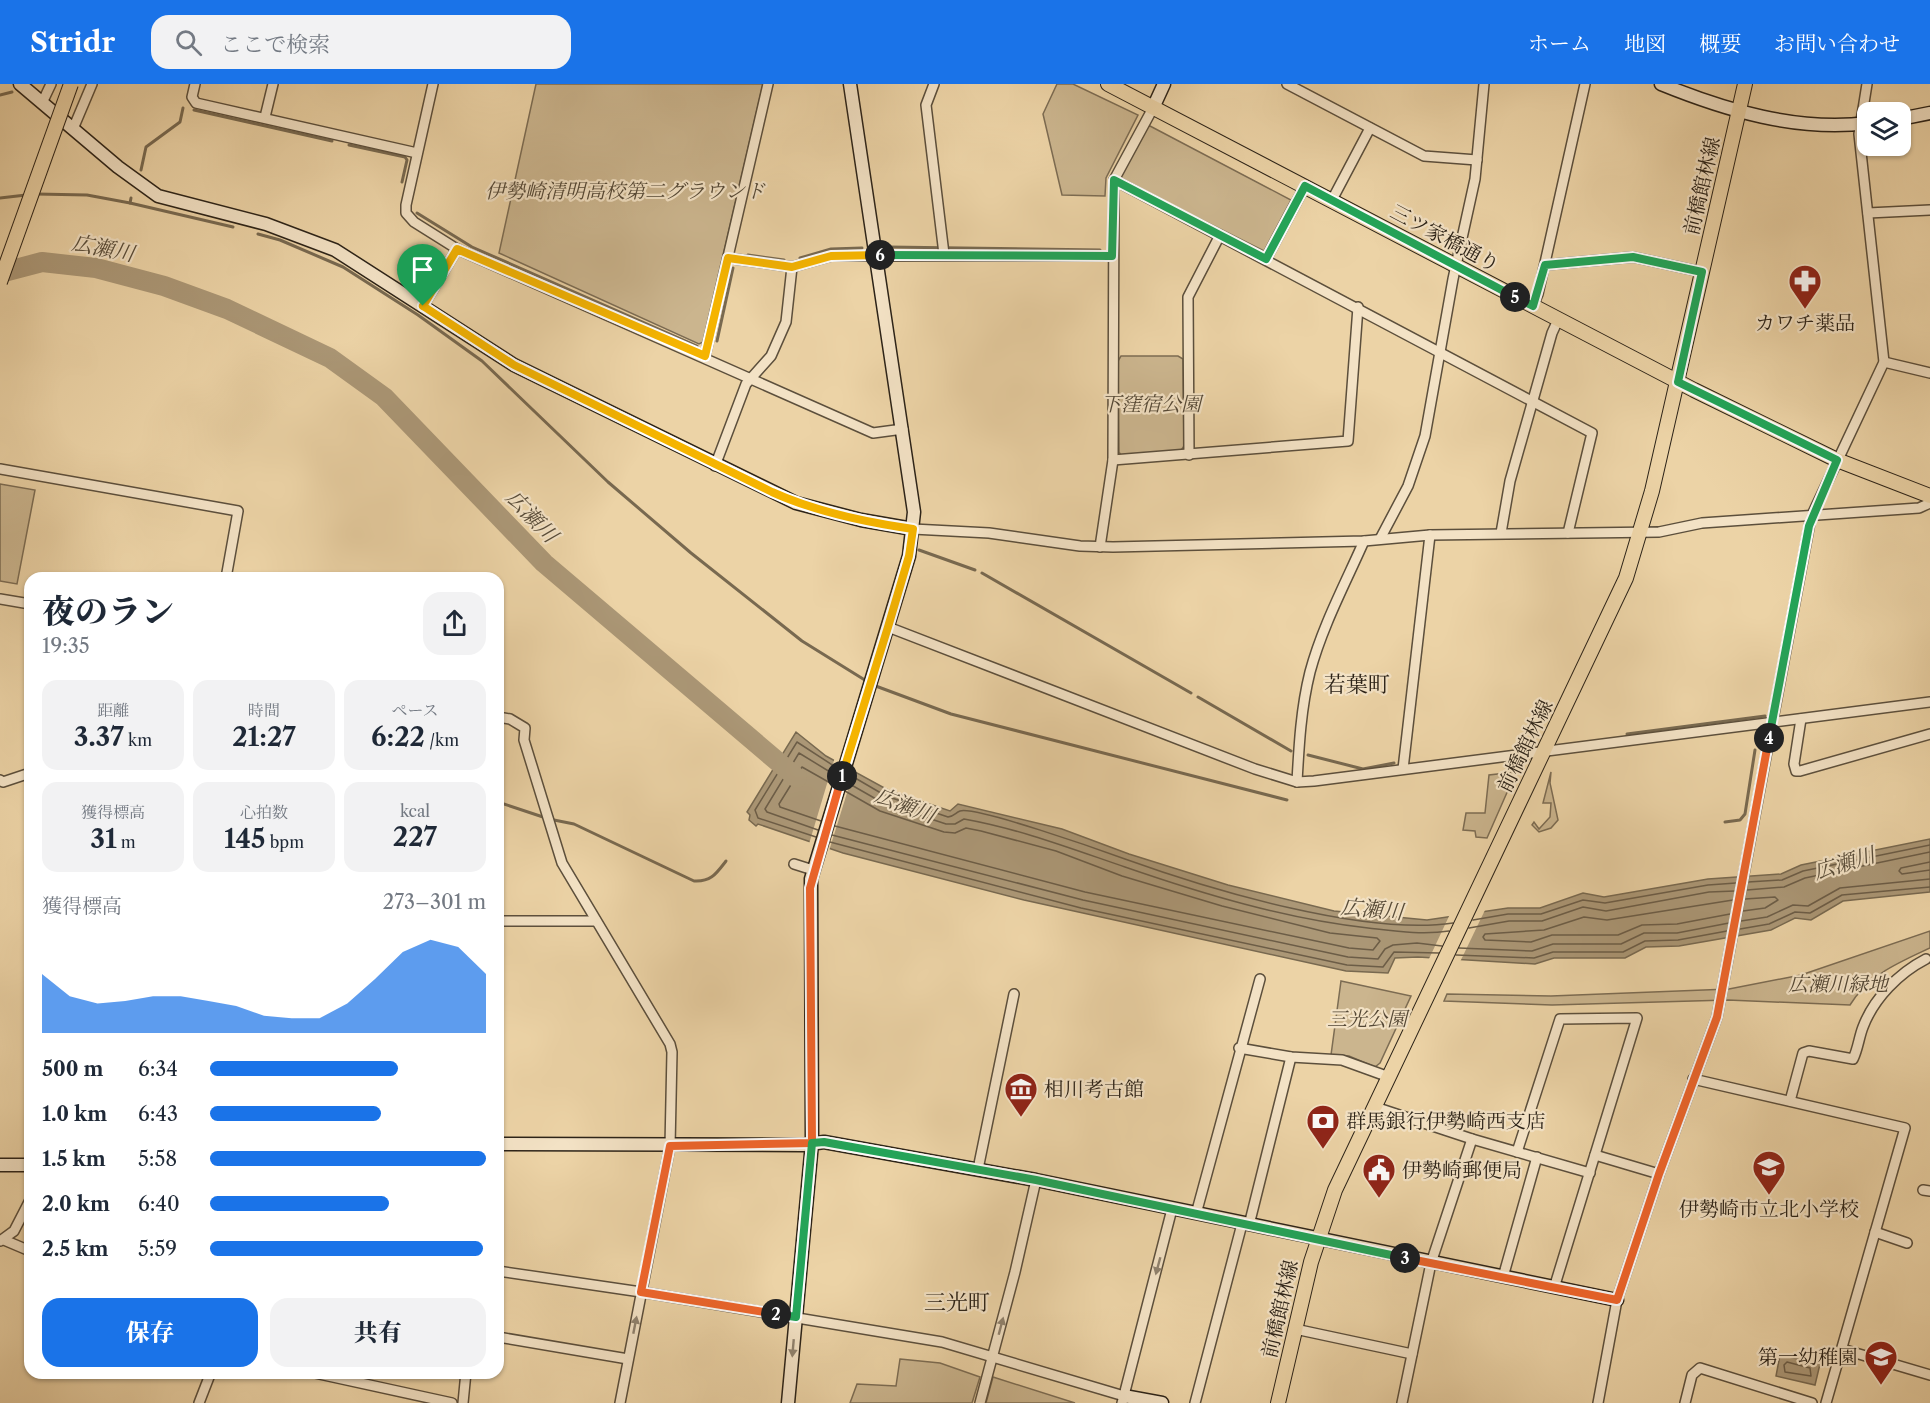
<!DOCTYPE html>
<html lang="ja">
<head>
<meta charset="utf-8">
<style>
  body { margin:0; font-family:"Libre Caslon Text","Noto Serif JP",serif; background:#f2f2f3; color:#1f2937; height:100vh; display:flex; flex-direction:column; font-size:22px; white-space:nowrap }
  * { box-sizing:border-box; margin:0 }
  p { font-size:20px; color:#747a83 }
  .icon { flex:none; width:33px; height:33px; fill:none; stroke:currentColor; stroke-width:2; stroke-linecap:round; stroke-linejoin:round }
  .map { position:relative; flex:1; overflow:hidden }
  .side { position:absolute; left:24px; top:488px; width:480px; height:807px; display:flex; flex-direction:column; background:#fff; border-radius:18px; box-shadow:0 2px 4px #0004 }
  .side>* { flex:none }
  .controls { position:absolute; left:1857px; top:18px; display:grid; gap:12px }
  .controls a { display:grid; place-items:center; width:54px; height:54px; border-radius:12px; background:#fff; box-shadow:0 2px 4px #0004; font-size:30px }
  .pin { position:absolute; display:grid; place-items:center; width:51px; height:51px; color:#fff; margin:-62px -26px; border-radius:50% 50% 50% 0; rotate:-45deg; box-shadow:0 0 6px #0007 }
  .pin .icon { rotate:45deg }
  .km { position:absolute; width:30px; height:30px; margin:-15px; border-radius:50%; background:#222; color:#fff; font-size:16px; line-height:30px; text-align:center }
  .round { display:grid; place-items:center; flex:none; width:63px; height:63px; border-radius:18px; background:#f2f2f3 }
  .head { display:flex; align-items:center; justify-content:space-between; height:102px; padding:0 18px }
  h1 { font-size:33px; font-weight:800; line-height:45px }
  .stats { display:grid; grid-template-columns:repeat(3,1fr); gap:9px; height:102px; padding:6px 18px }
  .stats div { display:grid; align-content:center; border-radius:15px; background:#f2f2f3; text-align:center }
  .stats b { font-size:26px; font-weight:800 }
  .stats small { font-size:16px; font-weight:400 }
  .stats p { font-size:16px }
  .chart { height:168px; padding:12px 18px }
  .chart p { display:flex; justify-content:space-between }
  .chart svg { width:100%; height:108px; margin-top:6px; fill:#1a73e8; opacity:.7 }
  .button { display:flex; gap:12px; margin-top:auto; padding:12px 18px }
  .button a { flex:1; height:69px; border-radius:18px; background:#1a73e8; color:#fff; font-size:24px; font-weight:800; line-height:69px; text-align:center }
  .button a+a { background:#f2f2f3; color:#1f2937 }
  ul { padding:0 18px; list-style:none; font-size:20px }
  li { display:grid; grid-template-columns:96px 72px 1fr; align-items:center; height:45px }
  li i { height:15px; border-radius:8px; background:#1a73e8 }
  header { display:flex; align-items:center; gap:36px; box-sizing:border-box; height:84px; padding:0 30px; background:#1a73e8; color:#fff }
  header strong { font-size:28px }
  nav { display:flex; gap:33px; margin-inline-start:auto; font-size:21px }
  .search { width:420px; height:54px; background:#f2f2f3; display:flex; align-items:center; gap:15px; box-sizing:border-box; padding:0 21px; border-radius:18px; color:#747a83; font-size:22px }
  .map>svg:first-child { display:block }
</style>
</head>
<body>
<header>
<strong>Stridr</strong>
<div class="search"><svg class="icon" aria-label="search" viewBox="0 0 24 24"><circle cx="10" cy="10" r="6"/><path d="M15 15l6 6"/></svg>ここで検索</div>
<nav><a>ホーム</a><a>地図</a><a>概要</a><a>お問い合わせ</a></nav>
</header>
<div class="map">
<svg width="1930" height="1319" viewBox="0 0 1930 1319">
  <rect width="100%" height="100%" fill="#ecd3a6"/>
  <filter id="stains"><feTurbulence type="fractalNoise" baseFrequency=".00333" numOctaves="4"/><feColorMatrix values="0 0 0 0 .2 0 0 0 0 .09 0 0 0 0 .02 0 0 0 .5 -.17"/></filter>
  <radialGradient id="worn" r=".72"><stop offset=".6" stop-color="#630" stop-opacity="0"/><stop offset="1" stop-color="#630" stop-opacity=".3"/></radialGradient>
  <g fill="#cbb58e" stroke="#7c6c53" stroke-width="1.5">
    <path d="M536,0h227l-60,258 -4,2 -200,-91z"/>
    <path d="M1057,0h16l65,31 -32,63 -1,18 -43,-1 -19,-81z"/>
    <path d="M1150,42l141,74 -27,51 -142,-71 -2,-4 27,-49z"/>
    <path d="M1121,272h57l5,3 1,87 -4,6 -58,5 -3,-5 -1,-91z"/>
    <path d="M0,400l35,6 -18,94 -17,-3z"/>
    <path d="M1516,688l-29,66 -11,-1 -1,-6 -12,-1 3,-17h19l4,-38z"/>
    <path d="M1551,688l-1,11 8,37 -7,8 -12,4 -7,-7 2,-3 5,7 11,-12 1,-14h-8z"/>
    <path d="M1930,847v17c-30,14 -62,27 -80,57l-122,-5 -176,5 -108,-4 3,-7 104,2 178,-7 72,-14z"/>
    <path d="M1341,897l70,15 -31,67 -5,4 -26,-11 -18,-1z"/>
    <path d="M900,1275l40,4 40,14 -8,26h-122l7,-19 39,2z"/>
    <path d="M993,1293l82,26h-89z"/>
  </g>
  <g fill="#ab9776" stroke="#786950" stroke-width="1.5">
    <path d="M796,648l30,24 62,34 62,21 8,-7 104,25 67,25 99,31 106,26 93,9 81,-12h32l43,-15 21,4 104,-18 73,-5 20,-9 129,-26v53l-87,9 -32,19 -16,-2 -24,12 -92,16 -33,1 -21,11h-71l-19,6 -117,-7 -23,1 -7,15 -42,-2 -322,-71 -181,-47 -85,-29 -2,2 -7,-6 1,-5 -3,-3z"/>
    <path d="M1780,1271l40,9 -5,21 -39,-9z"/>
  </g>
  <g fill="#ecd3a6">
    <path d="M835,673l20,10 -26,84 -20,-7z"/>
    <path d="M1486,824l-27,56 -31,-3 22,-47z"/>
  </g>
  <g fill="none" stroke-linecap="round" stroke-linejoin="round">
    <g stroke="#6c5d47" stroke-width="1.5">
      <path d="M850,691l36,21 62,21c7,-1 7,-4 12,-6 16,-5 143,40 165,48 86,31 240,77 328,64"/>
      <path d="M848,699l35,20 63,21h9l9,-5c56,10 108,30 161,48 78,27 161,52 243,61 27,3 54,7 81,3"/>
      <path d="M821,737l-41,-14 -1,-3 23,-37 30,17"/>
      <path d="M835,742l250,66 264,56 24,2 7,-9 -3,-3 -47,-5 -108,-27 -100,-30 -66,-25 -75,-20 -15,-3 -11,5 -11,-1 -64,-21 -35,-20"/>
      <path d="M818,746l-51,-18 -2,-3 34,-56 36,22"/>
      <path d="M832,751l251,65 265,57 30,2 7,-10 8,-4 24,-2 25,3"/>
      <path d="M816,753l-58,-19 -3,-8 42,-68 40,26"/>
      <path d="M830,758l251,66 266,57 36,2 11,-15 45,1"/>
      <path d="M1930,778l-29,6 -2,3 3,3 28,-4"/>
      <path d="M1748,798l34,-2 21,-9 127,-26"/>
      <path d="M1747,806l37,-3 21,-9 125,-26"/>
      <path d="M1743,827l22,-3 13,-8 -3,-3 -30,2"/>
      <path d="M1730,830l-53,10 -35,1 -24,10h-66l-21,7 -46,-2 -2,-3 2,-3 59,-4 40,-13 23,3 126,-20"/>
      <path d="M1473,836l35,-6h33l42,-14 22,3 103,-18 28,-2"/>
      <path d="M1741,837l26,-4 26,-12 15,1 32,-18 90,-9"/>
      <path d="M1469,844l40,-7h33l41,-14 23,4 103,-19 26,-1"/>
      <path d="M1740,845l29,-5 26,-12 15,1 32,-18 88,-8"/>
      <path d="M1459,864l73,3 21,-7h68l23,-11h33l52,-10"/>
      <path d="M1456,871l78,3 19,-6h70l22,-11 33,-1 49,-9"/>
      <path d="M1787,1278l23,6 1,8 -26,-4 -1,-7z"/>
    </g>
    <g stroke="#786950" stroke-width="3">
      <path d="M0,11l12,-3"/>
      <path d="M194,26l138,31"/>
      <path d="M349,61l56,12 2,3 -5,22"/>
      <path d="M141,86l5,-23 34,-25 3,-14"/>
      <path d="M36,110l51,1 43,8 1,-5"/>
      <path d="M0,114l26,-3"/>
      <path d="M130,119l103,24"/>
      <path d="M417,129l55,34 225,99"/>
      <path d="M258,150l22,6 63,27 75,48 64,46 126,121 83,71 111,88 66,41"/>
      <path d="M888,163l212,3"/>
      <path d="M748,171l36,5"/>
      <path d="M800,174l31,-9 31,-1"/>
      <path d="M717,257l16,-73"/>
      <path d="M919,466l56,20"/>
      <path d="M982,489l209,120"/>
      <path d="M873,601l78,29 336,86"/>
      <path d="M1198,613l93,54"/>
      <path d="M1627,650l138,-18"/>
      <path d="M1308,671l55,14 31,-6"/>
      <path d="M498,718l45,15"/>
      <path d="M554,736l20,4 120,57c17,1 22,-7 32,-20"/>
      <path d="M1725,738l15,-2 5,-6 10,-64"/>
    </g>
    <path stroke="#ab9776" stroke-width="20" d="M0,189l42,-11 54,6 68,18 63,23 103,49 54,39 160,166 253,215"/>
    <g stroke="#5c4f3c" stroke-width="12">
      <g id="street">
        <path d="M195,0l-3,13 4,6 221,50"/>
        <path d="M433,0l-27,121v8l8,9 43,27 416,184 30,-4"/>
        <path d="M934,0l-8,21 18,149"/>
        <path d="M1287,0l137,72 53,4"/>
        <path d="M42,19l9,-19"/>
        <path d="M265,33l8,-33"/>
        <path d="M73,45l19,-45"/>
        <path d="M1114,96l478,253 -24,100"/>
        <path d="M1332,116l38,-72"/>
        <path d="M1868,129l62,-3"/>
        <path d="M728,174l64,9 39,-11h281"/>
        <path d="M1266,175l39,-73"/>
        <path d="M1545,181l88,-8 69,15"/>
        <path d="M423,222l34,-57"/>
        <path d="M1533,222l5,-12 47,-210"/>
        <path d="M705,272l63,-272"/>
        <path d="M1884,278l46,11"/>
        <path d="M1189,371l-1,-158 32,-62"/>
        <path d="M1113,376l235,-19 10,-134"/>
        <path d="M715,382l31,-82 25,-28 15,-34 6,-55"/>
        <path d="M0,385l238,42 -12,67"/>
        <path d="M913,445l76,4 91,13 33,1 251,-6 66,-6 229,-3 43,-9 217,-15 11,-5"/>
        <path d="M1501,449l9,-52 42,-148 6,-13"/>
        <path d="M1380,455l28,-53 17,-50 28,-157 22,-100 9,-95"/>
        <path d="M1100,463l13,-87 1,-280 39,-72"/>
        <path d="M0,515l30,5"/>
        <path d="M888,543l367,142 42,13 17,-1 616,-79"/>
        <path d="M498,633l12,2 15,9 -1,12 38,123 108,181 2,8 -2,94 -50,257"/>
        <path d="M1801,635l-7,45 2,7h4l130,-37"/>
        <path d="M1403,685l27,-234"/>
        <path d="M0,696l3,2 27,-9"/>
        <path d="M1297,698c2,-37 4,-74 13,-110 12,-45 35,-88 54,-131"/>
        <path d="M794,780l19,6"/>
        <path d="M498,837h98"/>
        <path d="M1239,964l52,9 51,3 47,17"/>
        <path d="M1693,995l212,49 -79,275"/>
        <path d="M1790,1017l13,-48 6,-2 44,8c5,-10 6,-22 10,-32 11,-29 36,-54 63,-68"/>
        <path d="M1375,1023l97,32 118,34"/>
        <path d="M1517,1068l43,-133 77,-1 -83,270"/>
        <path d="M1595,1071l64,19"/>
        <path d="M978,1085l36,-175"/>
        <path d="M1923,1106l7,1"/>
        <path d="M1196,1130l64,-235"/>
        <path d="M1249,1141l42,-168"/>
        <path d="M1875,1148l32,11"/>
        <path d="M4,1156l26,11"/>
        <path d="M0,1157l14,-10 16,-31"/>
        <path d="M498,1187l143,21 301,50 182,54"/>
        <path d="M1503,1193l34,-120"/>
        <path d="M1295,1245l117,25"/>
        <path d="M498,1253l130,22"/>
        <path d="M1842,1265l88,26"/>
        <path d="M310,1288l142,31"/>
        <path d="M199,1319l12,-31"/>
        <path d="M463,1319l3,-31"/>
        <path d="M980,1319l35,-131 21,-92"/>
        <path d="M1122,1319l50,-194"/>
        <path d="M1195,1319l47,-179"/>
        <path d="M1402,1319l29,-140 41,-124"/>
        <path d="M1598,1319l19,-103 42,-126 58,-157 94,-500 73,-155 -25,-228 8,-50"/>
        <path d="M1685,1319l7,-28 8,-7 112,35"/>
      </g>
    </g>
    <g stroke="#2c2318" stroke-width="15">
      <g id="secondary">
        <path d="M20,0l98,83 40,29 108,28 69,26 179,115 282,138 65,17 52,9"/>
        <path d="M1661,0c64,26 136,48 207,39"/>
        <path d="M1153,24l11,-24"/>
        <path d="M1900,35l30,-6"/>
        <path d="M498,1060l305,1 21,-3 212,38 581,120"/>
        <path d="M0,1081h30"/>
        <path d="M1124,1312l38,7"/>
        <path d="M788,1319l24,-260 -1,-264 98,-323 5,-44 -64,-428"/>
      </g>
    </g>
    <g stroke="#2c2318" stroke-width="16">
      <g id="primary">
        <path d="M1108,0l586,306 143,70 93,36"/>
        <path d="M1278,1319l33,-141 24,-72 291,-612 26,-87 93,-407"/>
      </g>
    </g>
    <use href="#street" stroke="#f3e2c5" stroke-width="9"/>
    <use href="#secondary" stroke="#f3e2c5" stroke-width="12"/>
    <use href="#primary" stroke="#ecd3a6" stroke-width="14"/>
    <g stroke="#2c2318" stroke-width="16" stroke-linecap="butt">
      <path id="primary-bridge" d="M0,198l71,-198"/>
    </g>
    <use href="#primary-bridge" stroke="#ecd3a6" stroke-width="14"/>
  </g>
  <defs><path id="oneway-solid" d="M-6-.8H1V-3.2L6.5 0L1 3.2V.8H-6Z" transform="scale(1.5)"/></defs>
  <g fill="#90826e">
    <use href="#oneway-solid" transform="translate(1158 1182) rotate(105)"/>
    <use href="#oneway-solid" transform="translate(635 1241) rotate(-79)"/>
    <use href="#oneway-solid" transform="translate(1001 1242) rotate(-75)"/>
    <use href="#oneway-solid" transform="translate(793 1264) rotate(95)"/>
  </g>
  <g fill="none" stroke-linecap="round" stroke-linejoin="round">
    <g stroke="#fff" stroke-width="12">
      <path id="split-1" d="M423,222l91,59 258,127c44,20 92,30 141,37l-4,27 -21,71 -46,149"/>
    </g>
    <g stroke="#fff" stroke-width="12">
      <path id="split-2" d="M776,1230l-135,-22 29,-146 142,-3 -2,-255 32,-112"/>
    </g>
    <g stroke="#fff" stroke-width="12">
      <path id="split-3" d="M776,1230l20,3 16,-174 12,-1 212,38 369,78"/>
    </g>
    <g stroke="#fff" stroke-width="12">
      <path id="split-4" d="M1405,1174l212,42 42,-126 58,-157 52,-279"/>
    </g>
    <g stroke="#fff" stroke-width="12">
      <path id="split-5" d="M1515,213l18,9 12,-41 88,-8 69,15 -24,110 159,78 -28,66 -40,212"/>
    </g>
    <g stroke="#fff" stroke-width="12">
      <path id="split-6" d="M880,171l232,1 2,-76 152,79 39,-73 210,111"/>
    </g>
    <g stroke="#fff" stroke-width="12">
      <path id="split-7" d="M423,222l34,-57 248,107 23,-98 64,9 39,-11 49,-1"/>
    </g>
    <use href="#split-1" stroke="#f5b400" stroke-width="8"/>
    <use href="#split-2" stroke="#f0652b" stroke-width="8"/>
    <use href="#split-3" stroke="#22a559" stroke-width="8"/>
    <use href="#split-4" stroke="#f0652b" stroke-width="8"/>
    <use href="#split-5" stroke="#22a559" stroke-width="8"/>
    <use href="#split-6" stroke="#22a559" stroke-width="8"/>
    <use href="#split-7" stroke="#f5b400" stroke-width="8"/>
  </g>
  <defs>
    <g id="pharmacy-pin" transform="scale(1.725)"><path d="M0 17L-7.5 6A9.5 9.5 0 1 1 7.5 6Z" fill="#8f2418" stroke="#f3e2c5"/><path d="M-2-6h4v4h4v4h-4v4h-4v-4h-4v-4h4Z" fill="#fff"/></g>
    <g id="museum-pin" transform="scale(1.725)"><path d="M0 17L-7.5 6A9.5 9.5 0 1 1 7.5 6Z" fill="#8f2418" stroke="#f3e2c5"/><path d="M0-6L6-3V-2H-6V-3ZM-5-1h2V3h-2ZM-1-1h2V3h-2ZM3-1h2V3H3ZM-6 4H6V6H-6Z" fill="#fff"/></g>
    <g id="bank-pin" transform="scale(1.725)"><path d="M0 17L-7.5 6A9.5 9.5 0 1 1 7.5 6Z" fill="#8f2418" stroke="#f3e2c5"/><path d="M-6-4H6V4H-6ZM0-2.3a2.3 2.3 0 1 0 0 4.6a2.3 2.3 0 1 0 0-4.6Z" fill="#fff"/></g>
    <g id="school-pin" transform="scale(1.725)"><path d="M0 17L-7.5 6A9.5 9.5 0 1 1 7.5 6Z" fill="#8f2418" stroke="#f3e2c5"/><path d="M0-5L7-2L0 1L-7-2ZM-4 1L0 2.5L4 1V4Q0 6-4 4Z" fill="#fff"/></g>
    <g id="civic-pin" transform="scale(1.725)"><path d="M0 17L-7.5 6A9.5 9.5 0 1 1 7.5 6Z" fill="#8f2418" stroke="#f3e2c5"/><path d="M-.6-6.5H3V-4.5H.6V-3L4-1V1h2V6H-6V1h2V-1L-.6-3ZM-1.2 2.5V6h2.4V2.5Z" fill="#fff"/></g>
  </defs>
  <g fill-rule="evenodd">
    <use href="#pharmacy-pin" x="1805" y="197"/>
    <use href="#museum-pin" x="1021" y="1005"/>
    <use href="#bank-pin" x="1323" y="1037"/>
    <use href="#school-pin" x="1769" y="1083"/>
    <use href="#civic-pin" x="1379" y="1086"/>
    <use href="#school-pin" x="1881" y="1273"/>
  </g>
  <g text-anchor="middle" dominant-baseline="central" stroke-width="4.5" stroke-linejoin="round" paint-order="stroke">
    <g font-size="20" fill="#2c2318" stroke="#f3e2c5">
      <text transform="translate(1702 102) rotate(-77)">前橋館林線</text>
      <text transform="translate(1445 154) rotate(28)">三ツ家橋通り</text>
      <text transform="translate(1525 662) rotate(-64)">前橋館林線</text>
      <text transform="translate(1280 1225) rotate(-77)">前橋館林線</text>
    </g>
    <g font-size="20" font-style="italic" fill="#544836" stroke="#f3e2c5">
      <text x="625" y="107">伊勢崎清明高校第二グラウンド</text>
      <text x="1151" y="320">下窪宿公園</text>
      <text x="1838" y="900">広瀬川緑地</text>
      <text x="1367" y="935">三光公園</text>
    </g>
    <g font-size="20" fill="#2c2318" stroke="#f3e2c5" text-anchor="start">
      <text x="1805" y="239" text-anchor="middle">カワチ薬品</text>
      <text x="1044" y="1005">相川考古館</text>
      <text x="1346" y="1037">群馬銀行伊勢崎西支店</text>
      <text x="1402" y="1086">伊勢崎郵便局</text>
      <text x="1769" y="1125" text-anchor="middle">伊勢崎市立北小学校</text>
      <text x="1858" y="1273" text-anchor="end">第一幼稚園</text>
    </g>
    <g font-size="21" font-style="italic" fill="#584c39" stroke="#f3e2c5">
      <text transform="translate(103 164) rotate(11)">広瀬川</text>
      <text transform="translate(532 432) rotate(46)">広瀬川</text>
      <text transform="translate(905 721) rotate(21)">広瀬川</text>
      <text transform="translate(1844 779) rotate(-17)">広瀬川</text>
      <text transform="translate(1372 825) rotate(5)">広瀬川</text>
    </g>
    <g font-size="22" fill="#2c2318" stroke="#f3e2c5">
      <text x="1357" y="600">若葉町</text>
      <text x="957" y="1218">三光町</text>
    </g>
  </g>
  <rect width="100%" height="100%" filter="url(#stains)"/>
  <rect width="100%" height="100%" fill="url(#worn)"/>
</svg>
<div class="controls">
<a><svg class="icon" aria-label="layers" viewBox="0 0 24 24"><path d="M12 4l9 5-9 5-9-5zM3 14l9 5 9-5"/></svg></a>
</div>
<div class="pin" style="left:423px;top:222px;background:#1e9e55"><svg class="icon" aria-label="arrive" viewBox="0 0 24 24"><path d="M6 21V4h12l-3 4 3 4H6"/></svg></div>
<b class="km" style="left:842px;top:692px">1</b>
<b class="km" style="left:776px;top:1230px">2</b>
<b class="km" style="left:1405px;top:1174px">3</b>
<b class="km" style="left:1769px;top:654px">4</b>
<b class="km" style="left:1515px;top:213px">5</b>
<b class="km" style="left:880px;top:171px">6</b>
<section class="side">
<div class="head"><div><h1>夜のラン</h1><p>19:35</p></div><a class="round"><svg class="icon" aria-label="share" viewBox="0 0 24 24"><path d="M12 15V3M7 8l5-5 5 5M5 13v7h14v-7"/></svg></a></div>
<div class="stats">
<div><p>距離</p><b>3.37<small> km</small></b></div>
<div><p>時間</p><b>21:27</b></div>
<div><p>ペース</p><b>6:22<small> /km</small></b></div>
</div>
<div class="stats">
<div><p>獲得標高</p><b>31<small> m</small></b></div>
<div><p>心拍数</p><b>145<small> bpm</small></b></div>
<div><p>kcal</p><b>227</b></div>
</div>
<div class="chart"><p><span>獲得標高</span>273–301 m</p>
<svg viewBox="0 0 160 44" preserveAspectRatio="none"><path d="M0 44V20L10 29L20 32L30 31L40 29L50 29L60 31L70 33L80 37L90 38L100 38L110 32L120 22L130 11L140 6L150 9L160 20V44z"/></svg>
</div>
<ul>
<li><b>500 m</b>6:34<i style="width:68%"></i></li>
<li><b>1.0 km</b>6:43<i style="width:62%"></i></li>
<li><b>1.5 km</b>5:58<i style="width:100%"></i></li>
<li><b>2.0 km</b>6:40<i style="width:65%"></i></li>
<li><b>2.5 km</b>5:59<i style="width:99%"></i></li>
</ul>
<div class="button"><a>保存</a><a>共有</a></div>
</section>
</div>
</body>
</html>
